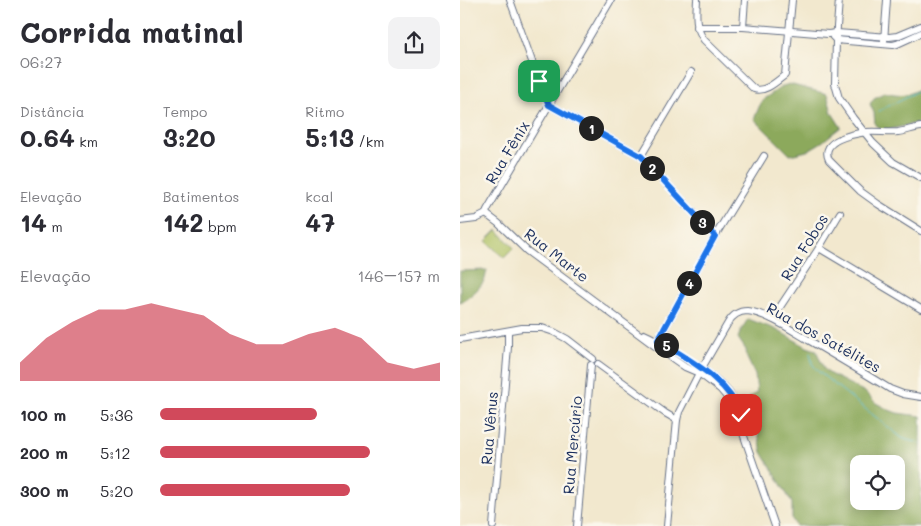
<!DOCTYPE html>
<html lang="pt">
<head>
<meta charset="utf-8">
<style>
  body { margin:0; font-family:Mali,sans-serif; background:#f2f2f3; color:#2b2b33; height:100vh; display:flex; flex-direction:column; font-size:19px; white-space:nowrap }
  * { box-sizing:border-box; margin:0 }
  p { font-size:16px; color:#7c7c81 }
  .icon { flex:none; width:28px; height:28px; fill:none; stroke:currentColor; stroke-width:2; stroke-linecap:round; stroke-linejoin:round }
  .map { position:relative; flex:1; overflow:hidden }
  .side { display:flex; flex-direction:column; background:#fff; width:460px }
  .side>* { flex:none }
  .tools { position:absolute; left:390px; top:455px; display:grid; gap:10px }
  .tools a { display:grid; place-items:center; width:55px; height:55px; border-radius:10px; background:#fff; box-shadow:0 2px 12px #0003; font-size:25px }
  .pin { position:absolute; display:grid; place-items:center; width:42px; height:42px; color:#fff; margin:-21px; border-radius:10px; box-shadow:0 2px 8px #0006 }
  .km { position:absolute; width:25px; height:25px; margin:-12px; border-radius:50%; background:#222; color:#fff; font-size:14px; line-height:25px; text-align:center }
  .round { display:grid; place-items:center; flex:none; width:52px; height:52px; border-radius:10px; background:#f2f2f3 }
  .overview { display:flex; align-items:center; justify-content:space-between; height:85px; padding:0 20px }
  h1 { font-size:28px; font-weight:800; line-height:38px }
  .stats { display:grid; grid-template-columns:repeat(3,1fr); gap:8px; height:85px; padding:5px 20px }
  .stats div { display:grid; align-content:center }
  .stats b { font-size:25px; font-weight:800 }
  .stats small { font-size:14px; font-weight:400 }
  .stats p { font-size:14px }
  .chart { height:140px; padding:10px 20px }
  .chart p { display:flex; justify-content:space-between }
  .chart svg { width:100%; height:90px; margin-top:5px; fill:#d1495b; opacity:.7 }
  ul { padding:0 20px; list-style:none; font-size:16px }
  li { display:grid; grid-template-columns:80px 60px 1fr; align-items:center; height:38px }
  li i { height:12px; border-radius:6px; background:#d1495b }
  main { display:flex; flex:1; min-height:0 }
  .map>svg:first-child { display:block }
</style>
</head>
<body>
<main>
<section class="side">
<div class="overview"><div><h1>Corrida matinal</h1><p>06:27</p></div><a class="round"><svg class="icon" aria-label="share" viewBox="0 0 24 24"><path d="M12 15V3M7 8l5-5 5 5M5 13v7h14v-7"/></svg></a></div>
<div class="stats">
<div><p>Distância</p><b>0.64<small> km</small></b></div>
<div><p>Tempo</p><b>3:20</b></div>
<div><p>Ritmo</p><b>5:13<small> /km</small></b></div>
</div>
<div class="stats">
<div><p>Elevação</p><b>14<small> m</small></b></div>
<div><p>Batimentos</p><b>142<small> bpm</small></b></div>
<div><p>kcal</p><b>47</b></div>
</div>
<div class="chart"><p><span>Elevação</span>146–157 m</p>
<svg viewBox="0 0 160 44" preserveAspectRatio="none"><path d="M0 44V35L10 23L20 15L30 9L40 9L50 6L60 9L70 12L80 21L90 26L100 26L110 21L120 18L130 23L140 35L150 38L160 35V44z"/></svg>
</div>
<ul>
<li><b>100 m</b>5:36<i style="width:56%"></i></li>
<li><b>200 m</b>5:12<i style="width:75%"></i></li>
<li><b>300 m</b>5:20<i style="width:68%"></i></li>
</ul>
</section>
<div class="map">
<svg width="461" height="526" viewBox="0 0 461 526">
  <rect width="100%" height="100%" fill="#fbf7ec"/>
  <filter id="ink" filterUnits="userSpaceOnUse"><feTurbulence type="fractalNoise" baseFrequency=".02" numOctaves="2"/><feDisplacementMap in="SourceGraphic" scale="10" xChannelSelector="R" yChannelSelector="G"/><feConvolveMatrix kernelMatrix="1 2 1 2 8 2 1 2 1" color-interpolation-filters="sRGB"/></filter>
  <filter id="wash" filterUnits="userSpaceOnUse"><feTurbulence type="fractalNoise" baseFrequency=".0096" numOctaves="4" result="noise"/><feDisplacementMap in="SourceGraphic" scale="20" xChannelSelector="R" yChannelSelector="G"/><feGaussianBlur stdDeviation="1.12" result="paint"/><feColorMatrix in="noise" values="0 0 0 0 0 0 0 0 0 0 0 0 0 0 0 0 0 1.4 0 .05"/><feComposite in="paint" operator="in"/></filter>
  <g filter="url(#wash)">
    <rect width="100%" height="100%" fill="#f2e8ce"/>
    <path fill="#b1c367" stroke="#667962" d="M37,230l17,18 -10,10 -18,-17z"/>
    <g fill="#8ca95c" stroke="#546c5d" fill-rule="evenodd">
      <path d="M329,84l38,10 5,19 9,14 -19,15 -15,9 -17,4 -36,-36 8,-19 21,-14z"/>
      <path d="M461,87v35l-34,8 -6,-1 -6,-4 -1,-12 -4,-9 4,-6 8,-4 2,-2c15,3 24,5 37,-5z"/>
      <path d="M27,270c-1,3 -1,6 -2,9 -3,7 -17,21 -25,23v-31z"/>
      <path d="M288,319l27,10 32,18 9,3 8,19 6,5 35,18 11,11 13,7 8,3 24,3v110h-125l-4,-7v-16l-30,-51 -4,-20 -16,-17 -2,-15h7l10,-8 -2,-17 -8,-17 -1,-8 -8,-12 3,-8zM399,464h37v37h-37z"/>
    </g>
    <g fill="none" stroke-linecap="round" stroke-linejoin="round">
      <g stroke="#51bdcc" stroke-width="1">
        <path d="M419,111l42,-22"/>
        <path d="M350,353l3,12 6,7 83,66 5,2 14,3"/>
      </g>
    </g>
  </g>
  <g filter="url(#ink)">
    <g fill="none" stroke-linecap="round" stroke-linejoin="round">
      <g stroke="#667085" stroke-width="8">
        <g id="minor">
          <path d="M50,0l29,81 10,24 92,51 74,80"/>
          <path d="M237,0c-1,15 -2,27 7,40l50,49c11,4 23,-8 31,-14l7,-75"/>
          <path d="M379,0l-3,40 -1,44 4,14 14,20 20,25 20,19 28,16"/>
          <path d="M237,27h46l85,7 9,-1 52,4 8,-1 24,-10"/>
          <path d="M283,27l2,-27"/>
          <path d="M373,37l3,3 57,5 4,-1 24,-11"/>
          <path d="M424,41l3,-41"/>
          <path d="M461,127c-8,1 -15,4 -23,5 -11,1 -21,-1 -32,0 -13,2 -47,8 -37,28l31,31 18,13 43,27"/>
          <path d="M181,156l50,-84"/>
          <path d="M26,214l12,9 29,28 128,95 30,21 14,6 21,16 11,13 6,14 38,110"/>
          <path d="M26,214l1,-4 124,-210"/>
          <path d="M0,221l16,-2 10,-5"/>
          <path d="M359,248l102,61"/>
          <path d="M312,319l47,-71 21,-35"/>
          <path d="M184,334c14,6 25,14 38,22 16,10 36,22 48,38 6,8 9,16 12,24"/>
          <path d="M0,339l62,-11h20l12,4 13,7 26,20"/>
          <path d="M196,344l59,-108 49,-80"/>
          <path d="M138,364l67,49 12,7"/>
          <path d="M33,526l15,-179v-16"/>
          <path d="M117,526l14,-161"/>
          <path d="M207,526l10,-106 2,-8 20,-39 29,-50c4,-7 10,-12 19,-12 20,2 46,20 63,30 27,16 54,32 80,48l13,5 18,3"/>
        </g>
      </g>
      <use href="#minor" stroke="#fff" stroke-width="6"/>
    </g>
  </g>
  <g fill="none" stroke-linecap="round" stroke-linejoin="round" filter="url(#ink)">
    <g stroke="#fff" stroke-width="10">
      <path id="route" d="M79,81l10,24 92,51 74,80 -57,104c30,20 70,39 83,75"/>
    </g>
    <use href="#route" stroke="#1a73e8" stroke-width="6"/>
  </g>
  <g text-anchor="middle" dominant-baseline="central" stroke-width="5" stroke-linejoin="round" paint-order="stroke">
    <g font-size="15" fill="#1b2f5e" stroke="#fbf7ec">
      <text transform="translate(47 152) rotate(-59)">Rua Fênix</text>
      <text transform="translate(344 247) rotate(-58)">Rua Fobos</text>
      <text transform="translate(97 255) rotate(38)">Rua Marte</text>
      <text transform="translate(364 337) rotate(29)">Rua dos Satélites</text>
      <text transform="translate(29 428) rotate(-85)">Rua Vênus</text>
      <text transform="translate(112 445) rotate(-85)">Rua Mercúrio</text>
    </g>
  </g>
</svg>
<div class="tools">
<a><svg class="icon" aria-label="locate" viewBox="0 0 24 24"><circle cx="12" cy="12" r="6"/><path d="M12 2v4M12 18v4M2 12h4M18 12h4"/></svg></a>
</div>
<div class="pin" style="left:79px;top:81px;background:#1e9e55"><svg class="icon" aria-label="arrive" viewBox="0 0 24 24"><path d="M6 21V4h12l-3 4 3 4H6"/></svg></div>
<div class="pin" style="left:281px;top:415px;background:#d93025"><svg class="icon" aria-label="check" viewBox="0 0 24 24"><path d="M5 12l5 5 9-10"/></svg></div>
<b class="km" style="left:131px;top:128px">1</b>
<b class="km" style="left:192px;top:168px">2</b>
<b class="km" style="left:242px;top:222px">3</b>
<b class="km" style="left:229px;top:283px">4</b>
<b class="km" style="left:206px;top:345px">5</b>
</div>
</main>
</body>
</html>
